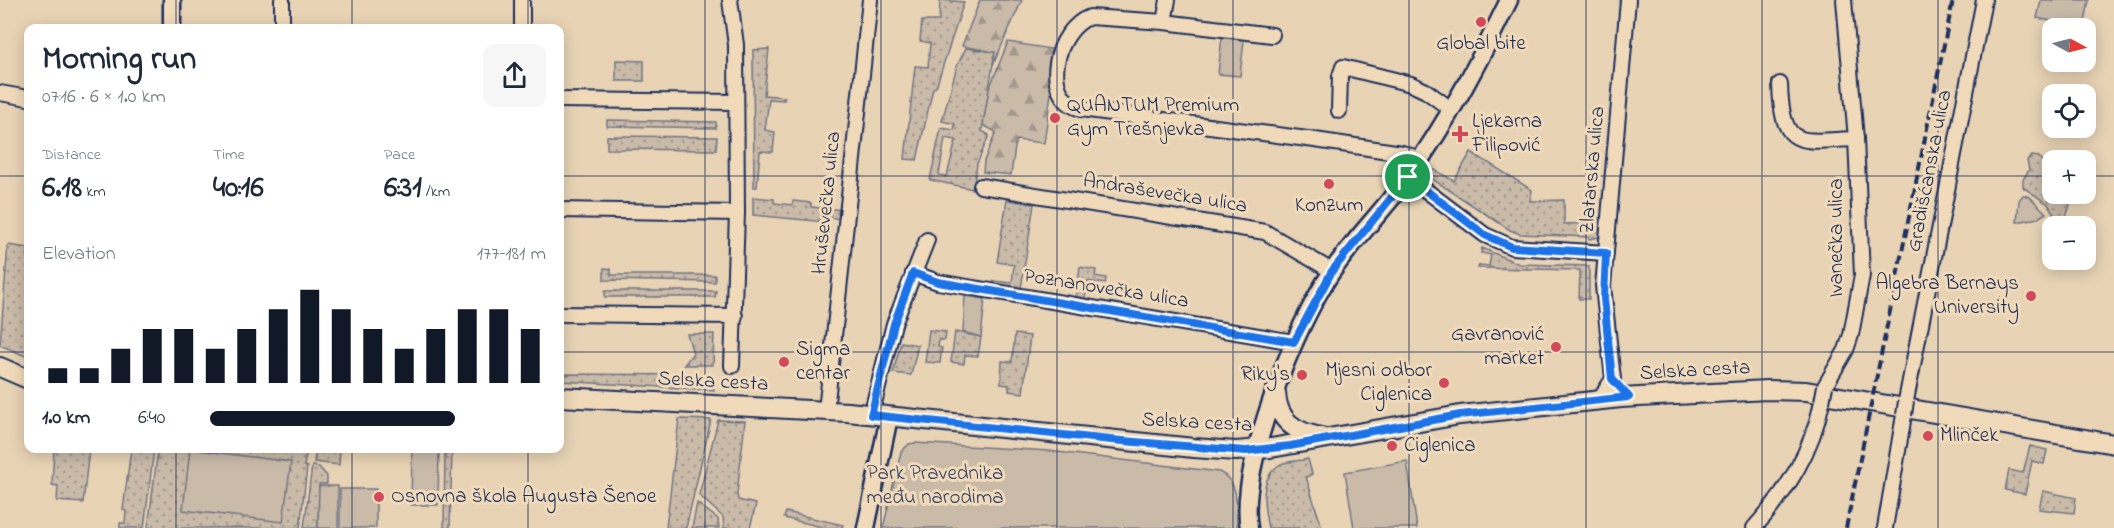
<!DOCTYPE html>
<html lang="en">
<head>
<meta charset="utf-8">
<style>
  body { margin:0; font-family:"Indie Flower",sans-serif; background:#f6f6f7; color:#1f2937; height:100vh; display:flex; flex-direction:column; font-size:22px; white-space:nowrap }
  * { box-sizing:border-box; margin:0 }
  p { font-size:20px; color:#747a83 }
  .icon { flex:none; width:33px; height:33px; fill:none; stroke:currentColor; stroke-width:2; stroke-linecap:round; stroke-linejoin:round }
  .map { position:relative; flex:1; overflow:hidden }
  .drawer { position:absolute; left:24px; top:24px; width:540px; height:429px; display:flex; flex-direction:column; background:#fff; border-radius:12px; box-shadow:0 3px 15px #0003 }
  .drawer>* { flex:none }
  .needle { width:39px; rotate:97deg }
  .buttons { position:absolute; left:2042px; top:18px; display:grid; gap:12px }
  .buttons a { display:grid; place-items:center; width:54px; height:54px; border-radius:12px; background:#fff; box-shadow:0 3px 15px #0003; font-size:30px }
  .pin { position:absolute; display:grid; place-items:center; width:51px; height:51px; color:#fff; margin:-26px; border:3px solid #fff; border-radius:50%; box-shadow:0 2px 6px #0007 }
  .round { display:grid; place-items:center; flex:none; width:63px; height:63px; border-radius:12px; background:#f6f6f7 }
  .headline { display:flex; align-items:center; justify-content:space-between; height:102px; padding:0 18px }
  h1 { font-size:33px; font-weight:800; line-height:45px }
  .stats { display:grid; grid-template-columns:repeat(3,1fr); gap:9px; height:102px; padding:6px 18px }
  .stats div { display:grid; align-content:center }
  .stats b { font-size:30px; font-weight:800 }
  .stats small { font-size:16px; font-weight:400 }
  .stats p { font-size:16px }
  .chart { height:168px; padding:12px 18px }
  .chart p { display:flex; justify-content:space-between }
  .chart svg { width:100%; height:108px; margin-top:6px; stroke:#111827; stroke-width:6 }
  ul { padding:0 18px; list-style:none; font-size:20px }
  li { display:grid; grid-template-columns:96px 72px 1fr; align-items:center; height:45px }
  li i { height:15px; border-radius:8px; background:#111827 }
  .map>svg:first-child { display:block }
</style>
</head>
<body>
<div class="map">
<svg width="2114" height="528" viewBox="0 0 2114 528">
  <defs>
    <pattern id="grass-dots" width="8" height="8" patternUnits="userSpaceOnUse" patternTransform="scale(1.5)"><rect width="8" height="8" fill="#cabba9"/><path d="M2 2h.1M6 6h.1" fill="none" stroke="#a3988d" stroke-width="1.8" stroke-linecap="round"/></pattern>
    <pattern id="forest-firs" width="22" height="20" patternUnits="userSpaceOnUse" patternTransform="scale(1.5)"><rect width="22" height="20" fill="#cabba9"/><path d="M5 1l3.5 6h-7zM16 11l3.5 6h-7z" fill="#a3988d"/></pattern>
  </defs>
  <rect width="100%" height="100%" fill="#e8d3b5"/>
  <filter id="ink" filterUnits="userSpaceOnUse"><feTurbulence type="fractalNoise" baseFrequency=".0167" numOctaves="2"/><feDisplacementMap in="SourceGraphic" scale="12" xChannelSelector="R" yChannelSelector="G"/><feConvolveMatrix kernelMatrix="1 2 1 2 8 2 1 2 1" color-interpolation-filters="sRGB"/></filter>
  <g filter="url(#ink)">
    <g fill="url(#grass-dots)" stroke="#727584" stroke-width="1.5" fill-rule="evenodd">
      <path d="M940,0l24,2 -28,85 -3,1 -16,72 -12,-1 10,-93 13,1 2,-24 -10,-2 2,-20h17z"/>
      <path d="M966,48l29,4 -13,79 7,4 -12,29 -4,25 -43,-9 11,-52 13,2 1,-6 -13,-3 15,-55zM945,138l11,2 -9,36 -8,-1z"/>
      <path d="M769,49l-5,46 21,2 -1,3 -15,-1 -4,31 10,2 -2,20 -13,-1 -3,36h-3l-1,-137z"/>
      <path d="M616,60l28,1v20h-28z"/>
      <path d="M607,120l109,2v6l-109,-2z"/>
      <path d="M607,136l110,1 -1,13 -109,-1z"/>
      <path d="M1471,152l61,38 -2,11 34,-1v24l29,-1v-4h8l-2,18 -10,2 -1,-2 -68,-3 -10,-4 -79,-52 -5,8 -3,-3 10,-14 21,12z"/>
      <path d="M2032,156l7,1c9,13 13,21 13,37h7l11,11 -5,15 1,6h-5l-13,-22 -25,-17v-8l6,-9 -2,-10z"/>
      <path d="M753,197l21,2v4l18,2 1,-4 18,2v4l31,3 -1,9 -14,-2 -1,5 -73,-7z"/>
      <path d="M1007,200l27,4 -13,84 -28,-4 1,-3 18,2 2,-18 -17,-3z"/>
      <path d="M8,245l20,3v109l-28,-12z"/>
      <path d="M1482,248l37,16 70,2v33h-10l1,-29 -102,-2 1,-3 10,1 2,-11 -10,-2z"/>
      <path d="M1080,267l16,3 -1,6 11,2 -1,6 -17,-3 -3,17 -9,-1z"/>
      <path d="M604,268l7,1v6h104v7l-111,-2z"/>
      <path d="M605,291h111l-1,6h-110z"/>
      <path d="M929,330l17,2 -1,8h-6l-1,7 4,1 -2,15 -15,-1z"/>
      <path d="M955,332l26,5 -3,19 -13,-1 -1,9 -13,-2z"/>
      <path d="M687,334h27l-1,31h-29l9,-12z"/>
      <path d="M1015,334l15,2 -7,57 -14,-2v-6l-8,-1 1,-23 10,1z"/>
      <path d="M901,342l17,3 -7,30 -18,-2z"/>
      <path d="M560,374l140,1 11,4 3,11 -154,-9z"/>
      <path d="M679,419l32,1 -25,108h-20z"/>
      <path d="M718,420l27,1 -8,73 1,6 18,4 -6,24h-26l-1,-11 -24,-22z"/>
      <path d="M2030,446l17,4 -3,14 -12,-3 -7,33 -20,-4 4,-20 14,3z"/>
      <path d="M316,448l24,1 -1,16 -25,-3z"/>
      <path d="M54,449h35l-6,54 -26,-2 1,-15 -6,-1z"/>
      <path d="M131,449h23l-10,79h-24v-5h5l1,-12 -3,-1z"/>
      <path d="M158,449h149l-3,17 3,1 -7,61h-152z"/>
      <path d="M445,449h7l-2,79h-6z"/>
      <path d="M1308,459l4,15 -6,3 16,51h-54c-4,-20 -10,-49 11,-63 8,-4 20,-4 29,-6z"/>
      <path d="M312,466l7,1 8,9v8h-8l-1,44h-14z"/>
      <path d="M2043,491l33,7 -2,15 -35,-4z"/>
      <path d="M697,503l21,16 1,9h-27z"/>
      <path d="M786,512l57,13 -1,3h-16l-42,-10z"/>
    </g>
    <g fill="url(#forest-firs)" stroke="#727584" stroke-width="1.5">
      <path d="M980,0h42l-29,65 2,-13 -33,-6z"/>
      <path d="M1008,42l49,8 -13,93 -28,-3 -5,35 -28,-3 1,-11 12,-29 -13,-7 6,-36z"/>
    </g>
    <g fill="#cabba9" stroke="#727584" stroke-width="1.5">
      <path d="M2041,0h48l-5,28 -47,-10z"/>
      <path d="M1222,37l22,3 -4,36 -22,-2z"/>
      <path d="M2023,195l7,2 16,16 -8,5 -21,4 2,-22z"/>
      <path d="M965,296l20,3 -4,38 -18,-5z"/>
      <path d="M915,443l134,8 170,21c22,10 17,36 18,56h-354l18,-76 8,-8z"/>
      <path d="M190,449l101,13 -8,60 -100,-12z"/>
      <path d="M412,449h27l-1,56h-27z"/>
      <path d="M1407,461l10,67h-63l-9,-56z"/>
      <path d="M319,486h19v42h-20z"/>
      <rect x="340" y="489" width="36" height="39"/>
    </g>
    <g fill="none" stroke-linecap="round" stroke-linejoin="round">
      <g stroke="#1b2f5e" stroke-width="18">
        <g id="minor">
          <path d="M730,0l6,45 1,168 -5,153"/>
          <path d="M1164,22l4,-22"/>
          <path d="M282,28v-28"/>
          <path d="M522,28v-28"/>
          <path d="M1272,35l-108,-13 -74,-5c-34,12 -51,80 -9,92l234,31 87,13 18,6"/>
          <path d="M1780,84c2,67 19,57 76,55"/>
          <path d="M0,93l28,5"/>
          <path d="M560,100l176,2"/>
          <path d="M1339,111l1,-35 3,-9 68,17 15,7 26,19"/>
          <path d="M1408,177l77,58 27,12 94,6"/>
          <path d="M981,186l284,46 67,39"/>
          <path d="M560,210l177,3"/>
          <path d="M913,273l25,9 356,60"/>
          <path d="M560,314l175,2"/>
          <path d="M1825,386l21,-36 5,-15 11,-60 -6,-136 -12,-139"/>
          <path d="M1599,400l14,-21 -10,-93 25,-286"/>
          <path d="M1906,401l78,-401"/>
          <path d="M826,411l44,-411"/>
          <path d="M871,415l23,-91 33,-84"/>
          <path d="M1754,528c34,-38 58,-77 68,-126"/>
          <path d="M1885,528l19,-113"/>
        </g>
      </g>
      <g stroke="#1b2f5e" stroke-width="21">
        <g id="tertiary">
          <path d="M172,28v-28"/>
          <path d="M866,528l23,-111"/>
          <path d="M1249,528c-11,-61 47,-204 82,-255 23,-34 53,-63 77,-96 40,-56 71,-115 101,-177"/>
        </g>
      </g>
      <g stroke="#1b2f5e" stroke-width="22">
        <g id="secondary">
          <path d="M0,367l28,12"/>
          <path d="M1276,392c1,28 18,40 45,45"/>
          <path d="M560,397l288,15 346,36 42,3 35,-3 189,-33 161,-17 146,-8 39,1 308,53"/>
        </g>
      </g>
      <use href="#minor" stroke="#f1dab9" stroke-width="14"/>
      <use href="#tertiary" stroke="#f1dab9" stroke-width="16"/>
      <use href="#secondary" stroke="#f1dab9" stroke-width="18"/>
      <path stroke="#1b2f5e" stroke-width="4" stroke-dasharray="9 4.5" stroke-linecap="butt" d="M1846,528l107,-528"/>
      <g stroke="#1b2f5e" stroke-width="18" stroke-linecap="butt">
        <g id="minor-bridge">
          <path d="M1822,402l3,-16"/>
          <path d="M1904,415l2,-14"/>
        </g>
      </g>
      <use href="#minor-bridge" stroke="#f1dab9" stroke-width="14"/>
    </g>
  </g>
  <g fill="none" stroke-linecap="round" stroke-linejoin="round" filter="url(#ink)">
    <g stroke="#fff" stroke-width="12">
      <path id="route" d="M1408,177l77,58 27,12 94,6 -2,45 8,81 17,18 -169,18 -170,31 -44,5 -135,-11 -240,-25 23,-91 19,-51 25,9 356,60 38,-71z"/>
    </g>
    <use href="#route" stroke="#1a73e8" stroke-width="8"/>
  </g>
  <path fill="none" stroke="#1b2f5e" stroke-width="1.5" stroke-opacity="0.55" d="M176,0v28M352,0v28M528,0v28M705,0v528M881,0v528M1057,0v528M1233,0v528M1409,0v528M1586,0v528M1762,0v528M1938,0v528M0,176h28M560,176h1492M2085,176h29M0,352h28M560,352h1554M176,448v80M352,448v80M528,448v80"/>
  <g fill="#d1495b" stroke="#f1dab9" stroke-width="2">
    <circle cx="1481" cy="22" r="6"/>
    <circle cx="1055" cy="118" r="6"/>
    <path d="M1457 125h6v6h6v6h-6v6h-6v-6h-6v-6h6z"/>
    <circle cx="1329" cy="184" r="6"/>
    <circle cx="2031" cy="296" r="6"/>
    <circle cx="1556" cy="347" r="6"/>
    <circle cx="784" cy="362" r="6"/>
    <circle cx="1302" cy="375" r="6"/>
    <circle cx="1444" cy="383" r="6"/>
    <circle cx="1928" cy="436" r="6"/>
    <circle cx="1392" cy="446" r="6"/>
    <circle cx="379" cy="497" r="6"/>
  </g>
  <g text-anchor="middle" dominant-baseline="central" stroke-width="6" stroke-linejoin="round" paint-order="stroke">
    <g font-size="21" fill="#1b2f5e" stroke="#f1dab9" text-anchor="start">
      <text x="1481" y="44" text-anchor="middle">Global bite</text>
      <text x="1067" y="106">QUANTUM Premium<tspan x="1067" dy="24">Gym Trešnjevka</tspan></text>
      <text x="1472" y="122">Ljekarna<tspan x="1472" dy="24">Filipović</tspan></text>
      <text x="1329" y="206" text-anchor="middle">Konzum</text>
      <text x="2019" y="284" text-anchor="end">Algebra Bernays<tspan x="2019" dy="24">University</tspan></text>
      <text x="1544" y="335" text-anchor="end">Gavranović<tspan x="1544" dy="24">market</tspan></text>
      <text x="796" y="350">Sigma<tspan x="796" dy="24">centar</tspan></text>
      <text x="1432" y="371" text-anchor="end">Mjesni odbor<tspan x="1432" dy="24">Ciglenica</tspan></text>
      <text x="1290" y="375" text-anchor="end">Riky's</text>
      <text x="1940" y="436">Mlinček</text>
      <text x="1404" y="446">Ciglenica</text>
      <text x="391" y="497">Osnovna škola Augusta Šenoe</text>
    </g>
    <g font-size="21" fill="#1b2f5e" stroke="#f1dab9">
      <text transform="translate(1593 170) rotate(-85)">Zlatarska ulica</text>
      <text transform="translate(1930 171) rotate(-79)">Gradišćanska ulica</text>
      <text transform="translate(1165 194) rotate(9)">Andraševečka ulica</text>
      <text transform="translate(827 203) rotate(-84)">Hruševečka ulica</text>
      <text transform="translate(1837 238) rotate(-90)">Ivanečka ulica</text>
      <text transform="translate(1106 289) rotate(9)">Poznanovečka ulica</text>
      <text transform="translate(1695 371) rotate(-3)">Selska cesta</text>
      <text transform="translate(713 382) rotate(3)">Selska cesta</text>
      <text transform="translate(1197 423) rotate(3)">Selska cesta</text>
    </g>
    <g font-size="21" fill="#354469" stroke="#f1dab9">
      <text x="935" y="474">Park Pravednika<tspan x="935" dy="24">među narodima</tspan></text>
    </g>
  </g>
</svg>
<div class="buttons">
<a><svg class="needle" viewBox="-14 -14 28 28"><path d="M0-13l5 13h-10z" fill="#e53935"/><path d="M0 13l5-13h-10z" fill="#747a83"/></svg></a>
<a><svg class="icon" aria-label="locate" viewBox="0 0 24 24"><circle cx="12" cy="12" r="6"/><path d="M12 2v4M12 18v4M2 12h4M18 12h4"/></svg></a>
<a>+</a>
<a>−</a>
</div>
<div class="pin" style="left:1408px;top:177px;background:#1e9e55"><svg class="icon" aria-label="arrive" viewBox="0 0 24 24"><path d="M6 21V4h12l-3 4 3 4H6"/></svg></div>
<section class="drawer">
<div class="headline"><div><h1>Morning run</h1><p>07:16 · 6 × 1.0 km</p></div><a class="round"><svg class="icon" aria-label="share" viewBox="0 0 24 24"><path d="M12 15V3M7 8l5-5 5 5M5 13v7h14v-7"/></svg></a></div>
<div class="stats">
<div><p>Distance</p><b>6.18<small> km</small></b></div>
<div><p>Time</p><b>40:16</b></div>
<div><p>Pace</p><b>6:31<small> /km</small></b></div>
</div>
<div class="chart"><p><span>Elevation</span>177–181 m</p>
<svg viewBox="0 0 160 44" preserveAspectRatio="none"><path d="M5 44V38M15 44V38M25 44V30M35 44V22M45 44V22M55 44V30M65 44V22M75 44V14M85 44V6M95 44V14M105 44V22M115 44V30M125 44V22M135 44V14M145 44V14M155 44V22"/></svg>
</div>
<ul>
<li><b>1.0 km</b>6:40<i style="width:73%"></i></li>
</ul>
</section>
</div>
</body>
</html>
